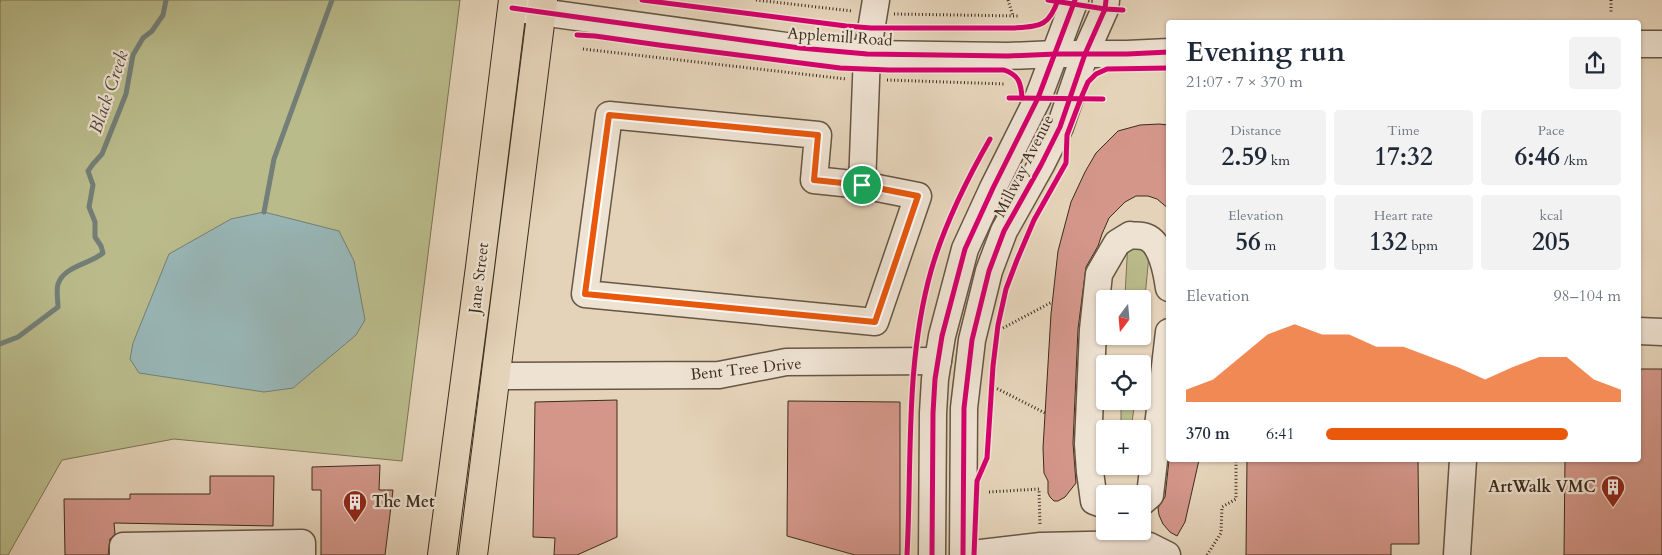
<!DOCTYPE html>
<html lang="en">
<head>
<meta charset="utf-8">
<style>
  body { margin:0; font-family:Cardo,serif; background:#f2f2f3; color:#1f2937; height:100vh; display:flex; flex-direction:column; font-size:19px; white-space:nowrap }
  * { box-sizing:border-box; margin:0 }
  p { font-size:16px; color:#747a83 }
  .icon { flex:none; width:28px; height:28px; fill:none; stroke:currentColor; stroke-width:2; stroke-linecap:round; stroke-linejoin:round }
  .map { position:relative; flex:1; overflow:hidden }
  .sheet { position:absolute; left:1166px; top:20px; width:475px; height:442px; display:flex; flex-direction:column; background:#fff; border-radius:5px; box-shadow:0 1px 4px #0004 }
  .sheet>* { flex:none }
  .needle { width:32px; rotate:196deg }
  .tools { position:absolute; left:1096px; top:290px; display:grid; gap:10px }
  .tools a { display:grid; place-items:center; width:55px; height:55px; border-radius:5px; background:#fff; box-shadow:0 1px 4px #0004; font-size:25px }
  .pin { position:absolute; display:grid; place-items:center; width:42px; height:42px; color:#fff; margin:-21px; border:2px solid #fff; border-radius:50%; box-shadow:0 1px 5px #0007 }
  .round { display:grid; place-items:center; flex:none; width:52px; height:52px; border-radius:5px; background:#f2f2f3 }
  .overview { display:flex; align-items:center; justify-content:space-between; height:85px; padding:0 20px }
  h1 { font-size:28px; font-weight:800; line-height:38px }
  .stats { display:grid; grid-template-columns:repeat(3,1fr); gap:8px; height:85px; padding:5px 20px }
  .stats div { display:grid; align-content:center; border-radius:5px; background:#f2f2f3; text-align:center }
  .stats b { font-size:25px; font-weight:800 }
  .stats small { font-size:14px; font-weight:400 }
  .stats p { font-size:14px }
  .chart { height:140px; padding:10px 20px }
  .chart p { display:flex; justify-content:space-between }
  .chart svg { width:100%; height:90px; margin-top:5px; fill:#ea580c; opacity:.7 }
  ul { padding:0 20px; list-style:none; font-size:16px }
  li { display:grid; grid-template-columns:80px 60px 1fr; align-items:center; height:38px }
  li i { height:12px; border-radius:6px; background:#ea580c }
  .map>svg:first-child { display:block }
</style>
</head>
<body>
<div class="map">
<svg width="1662" height="555" viewBox="0 0 1662 555">
  <rect width="100%" height="100%" fill="#e5d3b9"/>
  <filter id="stains"><feTurbulence type="fractalNoise" baseFrequency=".004" numOctaves="4"/><feColorMatrix values="0 0 0 0 .2 0 0 0 0 .09 0 0 0 0 .02 0 0 0 .5 -.17"/></filter>
  <radialGradient id="worn" r=".72"><stop offset=".6" stop-color="#630" stop-opacity="0"/><stop offset="1" stop-color="#630" stop-opacity=".3"/></radialGradient>
  <g fill="#babb8b" stroke="#7b7454">
    <path d="M1,0h459l-58,461 -228,-22 -112,21 -54,95h-8v-552z"/>
    <path d="M1128,241l22,4 -5,52 -2,3 -16,-1 -2,-4z"/>
    <path d="M1121,401h14l-4,28h-10z"/>
  </g>
  <path fill="#98b6b6" stroke="#737f78" d="M264,212l75,19 15,30 11,59 -9,15 -63,53 -29,4 -125,-19 -9,-14 3,-16 36,-89 62,-35z"/>
  <g fill="none" stroke-linecap="round" stroke-linejoin="round">
    <g stroke="#737f78" stroke-width="5">
      <path d="M264,212l10,-53 58,-159"/>
      <path d="M0,344l18,-7 40,-30c0,-6 -2,-17 0,-23 6,-18 32,-20 45,-31l-2,-7 -6,-9v-15l-6,-15 4,-22 -5,-14 5,-7 9,-10 24,-60 7,-39 10,-17 9,-7 11,-16 3,-15"/>
    </g>
  </g>
  <g fill="#d39689" stroke="#3c2c1c">
    <path d="M1159,124l10,1v84l-12,-10 -9,-3h-12l-11,6 -16,16 -7,16 -4,12 -12,21 -8,62 -5,114 3,40 -11,14 -7,4h-4l-4,-4 -2,-4v-12l-4,-8 -1,-25 8,-134 7,-63 13,-49 14,-30 11,-19 22,-22 22,-6z"/>
    <path d="M1639,369h23v186h-98l1,-95h74z"/>
    <path d="M617,400v137l-40,18h-23l1,-17 -22,-1 2,-135z"/>
    <path d="M788,401l112,1v153h-45l-68,-19z"/>
    <path d="M1169,460h30l-14,62 -8,14 -7,-4 -7,-8 -4,-9 -1,-7 7,-11z"/>
    <path d="M1247,460h171l1,84h-28v11h-145z"/>
    <path d="M380,465l-1,25h14l-8,65h-64v-65h-9v-23z"/>
    <path d="M210,476h64l-1,50 -159,-3 1,11 -5,5 -2,16h-43l-1,-56h66v-5h80z"/>
  </g>
  <g fill="none" stroke-linecap="round" stroke-linejoin="round">
    <g stroke="#665643" stroke-width="29">
      <g id="minor">
        <path d="M512,8l288,40 67,6 141,2 48,-2h71l42,-2"/>
        <path d="M1639,44h23"/>
        <path d="M609,115l209,20 -4,45 48,5 56,11 -43,126 -290,-28z"/>
        <path d="M862,185l5,-131 9,-54"/>
        <path d="M1639,331l23,1"/>
        <path d="M495,376l224,-1 67,-13 152,-1"/>
        <path d="M1142,502l8,-7 19,-163"/>
        <path d="M1105,505l-11,-4 -4,-29 -2,-28 5,-114 6,-56 18,-31 13,-8c5,1 11,0 16,2 16,6 21,37 23,51"/>
        <path d="M1132,544l17,2 18,9"/>
        <path d="M123,555v-9l179,-3v12"/>
        <path d="M932,555l1,-142 2,-34 7,-43 23,-87 28,-61 45,-90 37,-98"/>
        <path d="M963,555l1,-147 8,-68 17,-69 15,-40 37,-66 19,-38 25,-73 20,-45 1,-9"/>
        <path d="M964,555l77,-9 91,-2 -1,-13"/>
        <path d="M1457,555l6,-95"/>
      </g>
    </g>
    <g stroke="#3c2c1c" stroke-width="30">
      <g id="major">
        <path d="M442,555l38,-288 33,-267"/>
        <path d="M473,555l70,-555"/>
      </g>
    </g>
    <g stroke="#3c2c1c" stroke-width="3" stroke-dasharray="1 2.5" stroke-linecap="butt">
      <path d="M756,0l96,11"/>
      <path d="M1008,0l5,16"/>
      <path d="M1611,0v12"/>
      <path d="M894,14l124,2"/>
      <path d="M583,49l263,30"/>
      <path d="M887,80l118,4"/>
      <path d="M1003,328l49,-26"/>
      <path d="M994,387l51,26"/>
      <path d="M989,492l50,-3 1,37"/>
      <path d="M1207,555l14,-22 1,-26 14,-8v-39"/>
    </g>
    <use href="#minor" stroke="#eee2d2" stroke-width="26"/>
    <use href="#major" stroke="#e5d3b9" stroke-width="28"/>
    <g stroke="#eee2d2" stroke-width="8">
      <g id="cycleway">
        <path d="M642,0l204,26 25,2h144c26,-2 34,-2 43,-28"/>
        <path d="M1048,0l57,9 18,1"/>
        <path d="M512,8l288,40 67,6 141,2 48,-2h71l42,-2"/>
        <path d="M577,35l18,1 64,9 181,23 49,2h115c15,5 17,13 18,28"/>
        <path d="M1009,98l94,1"/>
        <path d="M907,555c5,-94 -2,-192 24,-284 13,-46 35,-90 59,-132"/>
        <path d="M932,555l1,-142 2,-34 7,-43 23,-87 28,-61 45,-90 37,-98"/>
        <path d="M963,555l1,-147 8,-68 17,-69 15,-40 37,-66 19,-38 25,-73 20,-45 1,-9"/>
        <path d="M974,555l3,-74 10,-23 6,-92 5,-41 8,-36 11,-29 17,-40 32,-57 1,-28 14,-37 7,-16 8,-8 11,-5 62,-1"/>
      </g>
    </g>
    <use href="#cycleway" stroke="#d6006c" stroke-width="5"/>
  </g>
  <g fill="none" stroke-linecap="round" stroke-linejoin="round">
    <g stroke="#fff" stroke-width="10">
      <path id="route" d="M609,115l209,20 -4,45 48,5 56,11 -43,126 -290,-28z"/>
    </g>
    <use href="#route" stroke="#ea580c" stroke-width="6"/>
  </g>
  <defs>
    <g id="building-pin" transform="scale(1.25)"><path d="M0 17L-7.5 6A9.5 9.5 0 1 1 7.5 6Z" fill="#8f2418" stroke="#eee2d2"/><path d="M-4-6H4V6H1V3H-1V6H-4ZM-2.5-4.3h1.7v1.8h-1.7ZM.8-4.3h1.7v1.8H.8ZM-2.5-1h1.7V.8h-1.7ZM.8-1h1.7V.8H.8Z" fill="#fff"/></g>
  </defs>
  <g fill-rule="evenodd">
    <use href="#building-pin" x="1613" y="487"/>
    <use href="#building-pin" x="355" y="502"/>
  </g>
  <g text-anchor="middle" dominant-baseline="central" stroke-width="4.5" stroke-linejoin="round" paint-order="stroke">
    <g font-size="16" fill="#3c2c1c" stroke="#eee2d2">
      <text transform="translate(840 37) rotate(4)">Applemill Road</text>
      <text transform="translate(1024 166) rotate(-63)">Millway Avenue</text>
      <text transform="translate(479 278) rotate(-83)">Jane Street</text>
      <text transform="translate(746 369) rotate(-6)">Bent Tree Drive</text>
    </g>
    <g font-size="16" font-weight="bold" fill="#3c2c1c" stroke="#eee2d2" text-anchor="end">
      <text x="1596" y="487">ArtWalk VMC</text>
      <text x="372" y="502" text-anchor="start">The Met</text>
    </g>
    <g font-size="18" font-style="italic" fill="#4e483b" stroke="#eee2d2">
      <text transform="translate(109 92) rotate(-71)">Black Creek</text>
    </g>
  </g>
  <rect width="100%" height="100%" filter="url(#stains)"/>
  <rect width="100%" height="100%" fill="url(#worn)"/>
</svg>
<div class="tools">
<a><svg class="needle" viewBox="-14 -14 28 28"><path d="M0-13l5 13h-10z" fill="#e53935"/><path d="M0 13l5-13h-10z" fill="#747a83"/></svg></a>
<a><svg class="icon" aria-label="locate" viewBox="0 0 24 24"><circle cx="12" cy="12" r="6"/><path d="M12 2v4M12 18v4M2 12h4M18 12h4"/></svg></a>
<a>+</a>
<a>−</a>
</div>
<div class="pin" style="left:862px;top:185px;background:#1e9e55"><svg class="icon" aria-label="arrive" viewBox="0 0 24 24"><path d="M6 21V4h12l-3 4 3 4H6"/></svg></div>
<section class="sheet">
<div class="overview"><div><h1>Evening run</h1><p>21:07 · 7 × 370 m</p></div><a class="round"><svg class="icon" aria-label="share" viewBox="0 0 24 24"><path d="M12 15V3M7 8l5-5 5 5M5 13v7h14v-7"/></svg></a></div>
<div class="stats">
<div><p>Distance</p><b>2.59<small> km</small></b></div>
<div><p>Time</p><b>17:32</b></div>
<div><p>Pace</p><b>6:46<small> /km</small></b></div>
</div>
<div class="stats">
<div><p>Elevation</p><b>56<small> m</small></b></div>
<div><p>Heart rate</p><b>132<small> bpm</small></b></div>
<div><p>kcal</p><b>205</b></div>
</div>
<div class="chart"><p><span>Elevation</span>98–104 m</p>
<svg viewBox="0 0 160 44" preserveAspectRatio="none"><path d="M0 44V38L10 33L20 22L30 11L40 6L50 11L60 11L70 17L80 17L90 22L100 27L110 33L120 27L130 22L140 22L150 33L160 38V44z"/></svg>
</div>
<ul>
<li><b>370 m</b>6:41<i style="width:82%"></i></li>
</ul>
</section>
</div>
</body>
</html>
